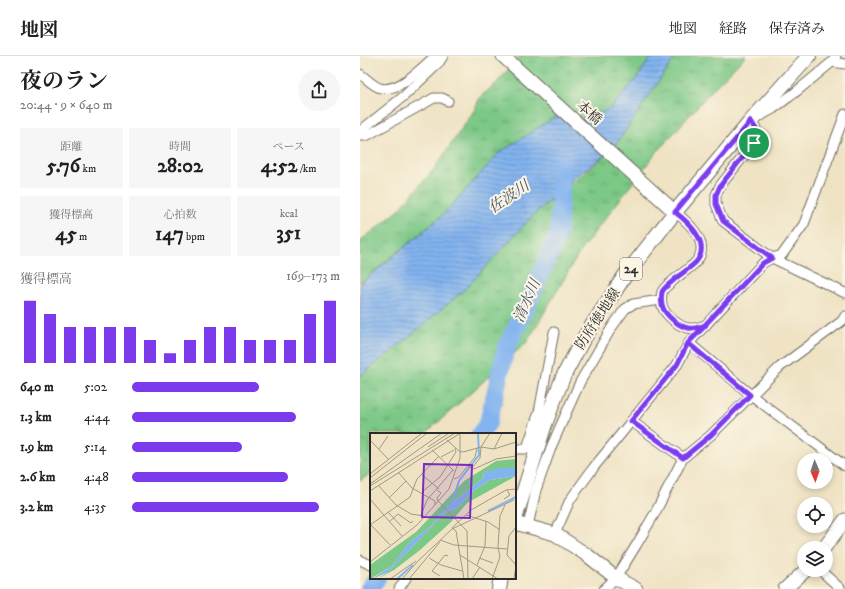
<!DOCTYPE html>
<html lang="ja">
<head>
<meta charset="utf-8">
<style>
  body { margin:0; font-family:"IM FELL DW Pica","Noto Serif JP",serif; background:#f6f6f6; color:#202124; height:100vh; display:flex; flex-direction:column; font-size:15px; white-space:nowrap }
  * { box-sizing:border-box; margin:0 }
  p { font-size:13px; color:#757577 }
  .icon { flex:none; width:22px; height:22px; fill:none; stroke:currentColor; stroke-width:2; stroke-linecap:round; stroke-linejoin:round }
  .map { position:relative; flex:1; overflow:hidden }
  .sheet { display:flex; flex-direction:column; background:#fff; width:360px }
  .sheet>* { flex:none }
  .needle { width:26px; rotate:178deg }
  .controls { position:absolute; left:437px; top:397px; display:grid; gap:8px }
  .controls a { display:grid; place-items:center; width:36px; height:36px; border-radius:50%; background:#fff; box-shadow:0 2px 6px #0003; font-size:20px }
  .pin { position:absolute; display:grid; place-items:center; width:34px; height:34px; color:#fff; margin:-17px; border:2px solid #fff; border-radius:50%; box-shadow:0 1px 4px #0007 }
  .round { display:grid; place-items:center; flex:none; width:42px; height:42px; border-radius:21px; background:#f6f6f6 }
  .head { display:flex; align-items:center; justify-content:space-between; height:68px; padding:0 20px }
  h1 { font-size:22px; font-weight:700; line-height:30px }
  .figures { display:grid; grid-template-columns:repeat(3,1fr); gap:6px; height:68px; padding:4px 20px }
  .figures div { display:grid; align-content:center; border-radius:0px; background:#f6f6f6; text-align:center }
  .figures b { font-size:20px; font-weight:700 }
  .figures small { font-size:11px; font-weight:400 }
  .figures p { font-size:11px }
  .chart { height:112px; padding:8px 20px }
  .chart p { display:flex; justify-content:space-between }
  .chart svg { width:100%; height:72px; margin-top:4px; stroke:#7c3aed; stroke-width:6 }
  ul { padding:0 20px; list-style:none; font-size:13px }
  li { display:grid; grid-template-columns:64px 48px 1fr; align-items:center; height:30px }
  li i { height:10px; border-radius:5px; background:#7c3aed }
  header { display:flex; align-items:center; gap:24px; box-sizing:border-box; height:56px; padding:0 20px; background:#fff; border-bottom:1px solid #e0e0e0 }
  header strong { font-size:19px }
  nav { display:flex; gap:22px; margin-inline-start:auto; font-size:14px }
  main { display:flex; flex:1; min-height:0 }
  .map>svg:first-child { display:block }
</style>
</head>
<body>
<header>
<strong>地図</strong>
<nav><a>地図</a><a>経路</a><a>保存済み</a></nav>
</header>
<main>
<section class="sheet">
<div class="head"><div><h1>夜のラン</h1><p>20:44 · 9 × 640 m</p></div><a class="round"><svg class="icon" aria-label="share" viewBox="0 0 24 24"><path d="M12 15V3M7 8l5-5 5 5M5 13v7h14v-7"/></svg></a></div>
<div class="figures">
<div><p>距離</p><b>5.76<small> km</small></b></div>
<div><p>時間</p><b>28:02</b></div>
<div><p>ペース</p><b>4:52<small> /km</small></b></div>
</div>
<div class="figures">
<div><p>獲得標高</p><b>45<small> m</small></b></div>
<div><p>心拍数</p><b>147<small> bpm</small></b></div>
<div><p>kcal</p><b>351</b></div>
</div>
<div class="chart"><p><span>獲得標高</span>169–173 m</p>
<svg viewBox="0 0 160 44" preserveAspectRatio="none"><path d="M5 44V6M15 44V14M25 44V22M35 44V22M45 44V22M55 44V22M65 44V30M75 44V38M85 44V30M95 44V22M105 44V22M115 44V30M125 44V30M135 44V30M145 44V14M155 44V6"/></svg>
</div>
<ul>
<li><b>640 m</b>5:02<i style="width:61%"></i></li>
<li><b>1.3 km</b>4:44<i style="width:79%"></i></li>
<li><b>1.9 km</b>5:14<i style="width:53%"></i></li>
<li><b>2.6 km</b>4:48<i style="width:75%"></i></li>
<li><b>3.2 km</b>4:35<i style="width:90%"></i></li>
</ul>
</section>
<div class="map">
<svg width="485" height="533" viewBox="0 0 485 533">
  <defs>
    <pattern id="grass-tufts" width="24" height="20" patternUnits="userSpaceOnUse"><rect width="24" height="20" fill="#7cc886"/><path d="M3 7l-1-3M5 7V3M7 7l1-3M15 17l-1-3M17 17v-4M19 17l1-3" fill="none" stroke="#66a36e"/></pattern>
    <pattern id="water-rules" width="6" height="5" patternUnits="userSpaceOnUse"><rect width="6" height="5" fill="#83b4ef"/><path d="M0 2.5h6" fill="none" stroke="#6b93c2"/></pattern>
  </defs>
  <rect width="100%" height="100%" fill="#fcf5e5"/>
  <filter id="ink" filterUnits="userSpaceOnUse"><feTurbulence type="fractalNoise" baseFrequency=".025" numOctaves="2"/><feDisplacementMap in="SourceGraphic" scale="8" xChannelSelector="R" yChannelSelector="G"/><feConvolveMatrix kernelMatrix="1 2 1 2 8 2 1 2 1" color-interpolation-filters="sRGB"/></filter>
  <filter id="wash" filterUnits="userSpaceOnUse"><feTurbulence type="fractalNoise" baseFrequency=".012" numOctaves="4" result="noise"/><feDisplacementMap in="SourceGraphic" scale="16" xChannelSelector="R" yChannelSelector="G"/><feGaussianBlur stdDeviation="0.9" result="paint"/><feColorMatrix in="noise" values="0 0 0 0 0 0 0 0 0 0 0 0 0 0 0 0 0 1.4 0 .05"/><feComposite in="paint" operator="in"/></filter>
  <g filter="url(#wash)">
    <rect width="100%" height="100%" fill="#efe3c4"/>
    <g fill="url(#grass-tufts)" stroke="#547a58">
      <path d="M160,0h132l-15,22 -27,31 -25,9 -30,-1 -55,35 -58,64 -82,67v-42l37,-29 38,-44 40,-59 5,-12 16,-13z"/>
      <path d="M316,0h70l-32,32 -59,66 -74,96 -54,92 -102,92h-54v39l-11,8v-105l36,-28 69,-59 70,-76 77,-63z"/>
    </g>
    <path fill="url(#water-rules)" stroke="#57708d" d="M292,0h24l-64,94 -33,24 -44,39 -70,76 -69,59 -36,28v-92l82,-68 58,-64 55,-35 30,1 25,-9 27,-31z"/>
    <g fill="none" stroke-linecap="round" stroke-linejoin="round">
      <g stroke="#83b4ef" stroke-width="18">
        <path d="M120,378l8,-11 18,-75 22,-45 30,-69 4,-68"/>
        <path d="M9,533l8,-11"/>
      </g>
    </g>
  </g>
  <g filter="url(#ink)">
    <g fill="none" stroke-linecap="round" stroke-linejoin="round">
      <g stroke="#706b61" stroke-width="11">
        <g id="street">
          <path d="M476,0l-4,6 -35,29 -24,18 -22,12 5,8 -2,14 -34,43 -4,9v9l7,17 49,37 73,35"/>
          <path d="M472,6l13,2"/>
          <path d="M0,18c6,4 13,12 20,14 18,5 43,-21 55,-32"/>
          <path d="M0,75l44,-35 34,-32 5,-8"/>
          <path d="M0,80h6l68,-38h8l6,3"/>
          <path d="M315,156c13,10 37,31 21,50 -6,6 -15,12 -21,17 -4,4 -11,8 -13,13 -1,6 -1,13 2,18 4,7 16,17 24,18 6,1 12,-1 18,-3"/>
          <path d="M329,287l62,52 94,71"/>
          <path d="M271,365l52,37"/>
          <path d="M167,392l12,-36 15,-80"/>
          <path d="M155,393h18"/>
          <path d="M168,470l8,-36 16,-45 28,-63 32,-55 13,-18 8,-5 28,-4"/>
          <path d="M195,478l15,-34 24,-33 83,-102 12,-22 74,-80 9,-5 10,-3 22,-31 41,-110"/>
          <path d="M0,504l11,5"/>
          <path d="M460,514l21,19"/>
          <path d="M39,533l7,-11"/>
          <path d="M244,533l12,-11 21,-34 18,-31 28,-55 28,-23 69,-68 62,-46 3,-5"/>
        </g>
      </g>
      <g stroke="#706b61" stroke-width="15">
        <g id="secondary">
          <path d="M143,0l172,156"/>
          <path d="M155,467l40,11 32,21 29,23 20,11"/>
          <path d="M464,492l21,-28"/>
          <path d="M425,533l21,-19"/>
        </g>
      </g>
      <g stroke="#706b61" stroke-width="16">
        <g id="primary">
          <path d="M155,463l30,-95 18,-47 19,-36 42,-64 51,-65 76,-91 58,-65"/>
          <path d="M139,533l2,-11"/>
        </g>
      </g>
      <use href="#street" stroke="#fff" stroke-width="9"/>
      <use href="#secondary" stroke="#fff" stroke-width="13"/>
      <use href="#primary" stroke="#fff" stroke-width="14"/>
    </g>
  </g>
  <g fill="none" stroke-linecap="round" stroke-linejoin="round" filter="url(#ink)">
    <g stroke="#fff" stroke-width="8">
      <path id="route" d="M394,87l2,-14 -5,-8 -76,91c13,10 37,31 21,50 -6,6 -15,12 -21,17 -4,4 -11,8 -13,13 -1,6 -1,13 2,18 4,7 16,17 24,18 6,1 12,-1 18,-3l-18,18 -11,22 -46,56 52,37 28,-23 39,-40 -62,-52 75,-80 9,-5 -49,-37 -7,-17v-9l4,-9 34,-43"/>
    </g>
    <use href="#route" stroke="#7c3aed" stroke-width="5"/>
  </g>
  <g text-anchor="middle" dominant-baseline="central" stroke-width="4" stroke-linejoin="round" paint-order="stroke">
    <rect fill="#fcf5e5" stroke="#6a6863" stroke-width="1" x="260" y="202" width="22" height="22" rx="3"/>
    <g font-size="13" font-weight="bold" fill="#2b2b2b">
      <text x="271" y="213">24</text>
    </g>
    <g font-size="14" fill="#2b2b2b" stroke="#fcf5e5">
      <text transform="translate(229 57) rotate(42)">本橋</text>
      <text transform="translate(238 263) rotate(-57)">防府徳地線</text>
    </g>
    <g font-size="15" font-style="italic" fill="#455466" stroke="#fcf5e5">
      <text transform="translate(149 141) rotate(-34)">佐波川</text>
      <text transform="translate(167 245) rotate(-66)">清水川</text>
    </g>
  </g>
  <g transform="translate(10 377)">
    <rect width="146" height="146" fill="#efe3c4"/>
    <path d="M146,26v9l-32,4 -1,6 -37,30 -15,18 -22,17 -17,23 -22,13v-14l46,-33 48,-51 32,-20zM146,43l-49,27 -16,19 -31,28 -26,20 -17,9 11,-7 58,-60 11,-4 17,-18 16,-10z" fill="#7cc886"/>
    <path d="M130,35h16v8l-26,4 -16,10 -17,18 -11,4 -58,60 -16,7 20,-13 17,-23 22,-17 15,-18 37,-30 1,-6z" fill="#83b4ef"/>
    <path fill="none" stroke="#83b4ef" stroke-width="2" d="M81,73l8,-25 20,-26 -1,-22M118,78l28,-14M27,146l16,-14"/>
    <path fill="none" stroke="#a19987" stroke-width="1" d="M0,7l19,20M77,7l12,11 4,1 18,-5 9,-14M58,14l21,-14M111,14l13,2 22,-7M9,16l9,-13M124,16l8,-16M62,17l22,21M71,24l13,-7M98,33l6,3 22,-10 20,-3M102,35l8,-10 1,-11M28,39l14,16 23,13v4M0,41l52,-41M51,41l18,15M0,45l57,-45M84,46l5,-2 16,-20 2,-9M0,51l72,-51M8,52l18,20 15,9 13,2M0,53l85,-53M67,57l4,3 -4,5 1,3 29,30 1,48M0,58l89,-57M52,59l18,-15 16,-25 -1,-4M19,65l17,-17M0,66l32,37M134,66l6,-4 -3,-5M101,77l35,-20 10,-1M18,79l13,14M51,82l6,-15 26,-30M96,82l22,7 12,8M19,89l9,-8 13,9 2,-2M0,91l20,21M0,92l40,-28 7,-18 22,-23M70,107l14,5 53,4M128,114l2,-31 5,-11M90,122l38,24M59,125l12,7 21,6M109,125l14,5M0,129l47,-37 32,-36 11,-31v-25M107,132l8,-19 1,-25M70,143l-8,-5 13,-16 3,1M20,146l26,-18M32,146l16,-18 34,-32 62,-29M39,146l31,-37M94,146l-8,-48 -4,-3 19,-18M102,146l8,-12M122,146l8,-22 -2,-10M144,146l2,-14 -9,-10 2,-19 7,-9"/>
    <path fill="#7b2cbf" fill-opacity="0.15" stroke="#7b2cbf" stroke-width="2" d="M54,31l48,1 -2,53 -48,-1z"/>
    <rect width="146" height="146" fill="none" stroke="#2b2b2b" stroke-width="2"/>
  </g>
</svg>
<div class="controls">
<a><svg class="needle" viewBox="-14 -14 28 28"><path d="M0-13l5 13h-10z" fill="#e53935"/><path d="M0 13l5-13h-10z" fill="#757577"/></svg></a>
<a><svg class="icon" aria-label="locate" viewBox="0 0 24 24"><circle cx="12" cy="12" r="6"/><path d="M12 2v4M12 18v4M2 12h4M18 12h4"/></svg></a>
<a><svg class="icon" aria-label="layers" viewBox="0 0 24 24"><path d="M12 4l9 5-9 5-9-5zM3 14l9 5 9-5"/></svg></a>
</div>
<div class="pin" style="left:394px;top:87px;background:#1e9e55"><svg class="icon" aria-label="arrive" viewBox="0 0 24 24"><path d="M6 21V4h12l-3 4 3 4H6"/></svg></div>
</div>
</main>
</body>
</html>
